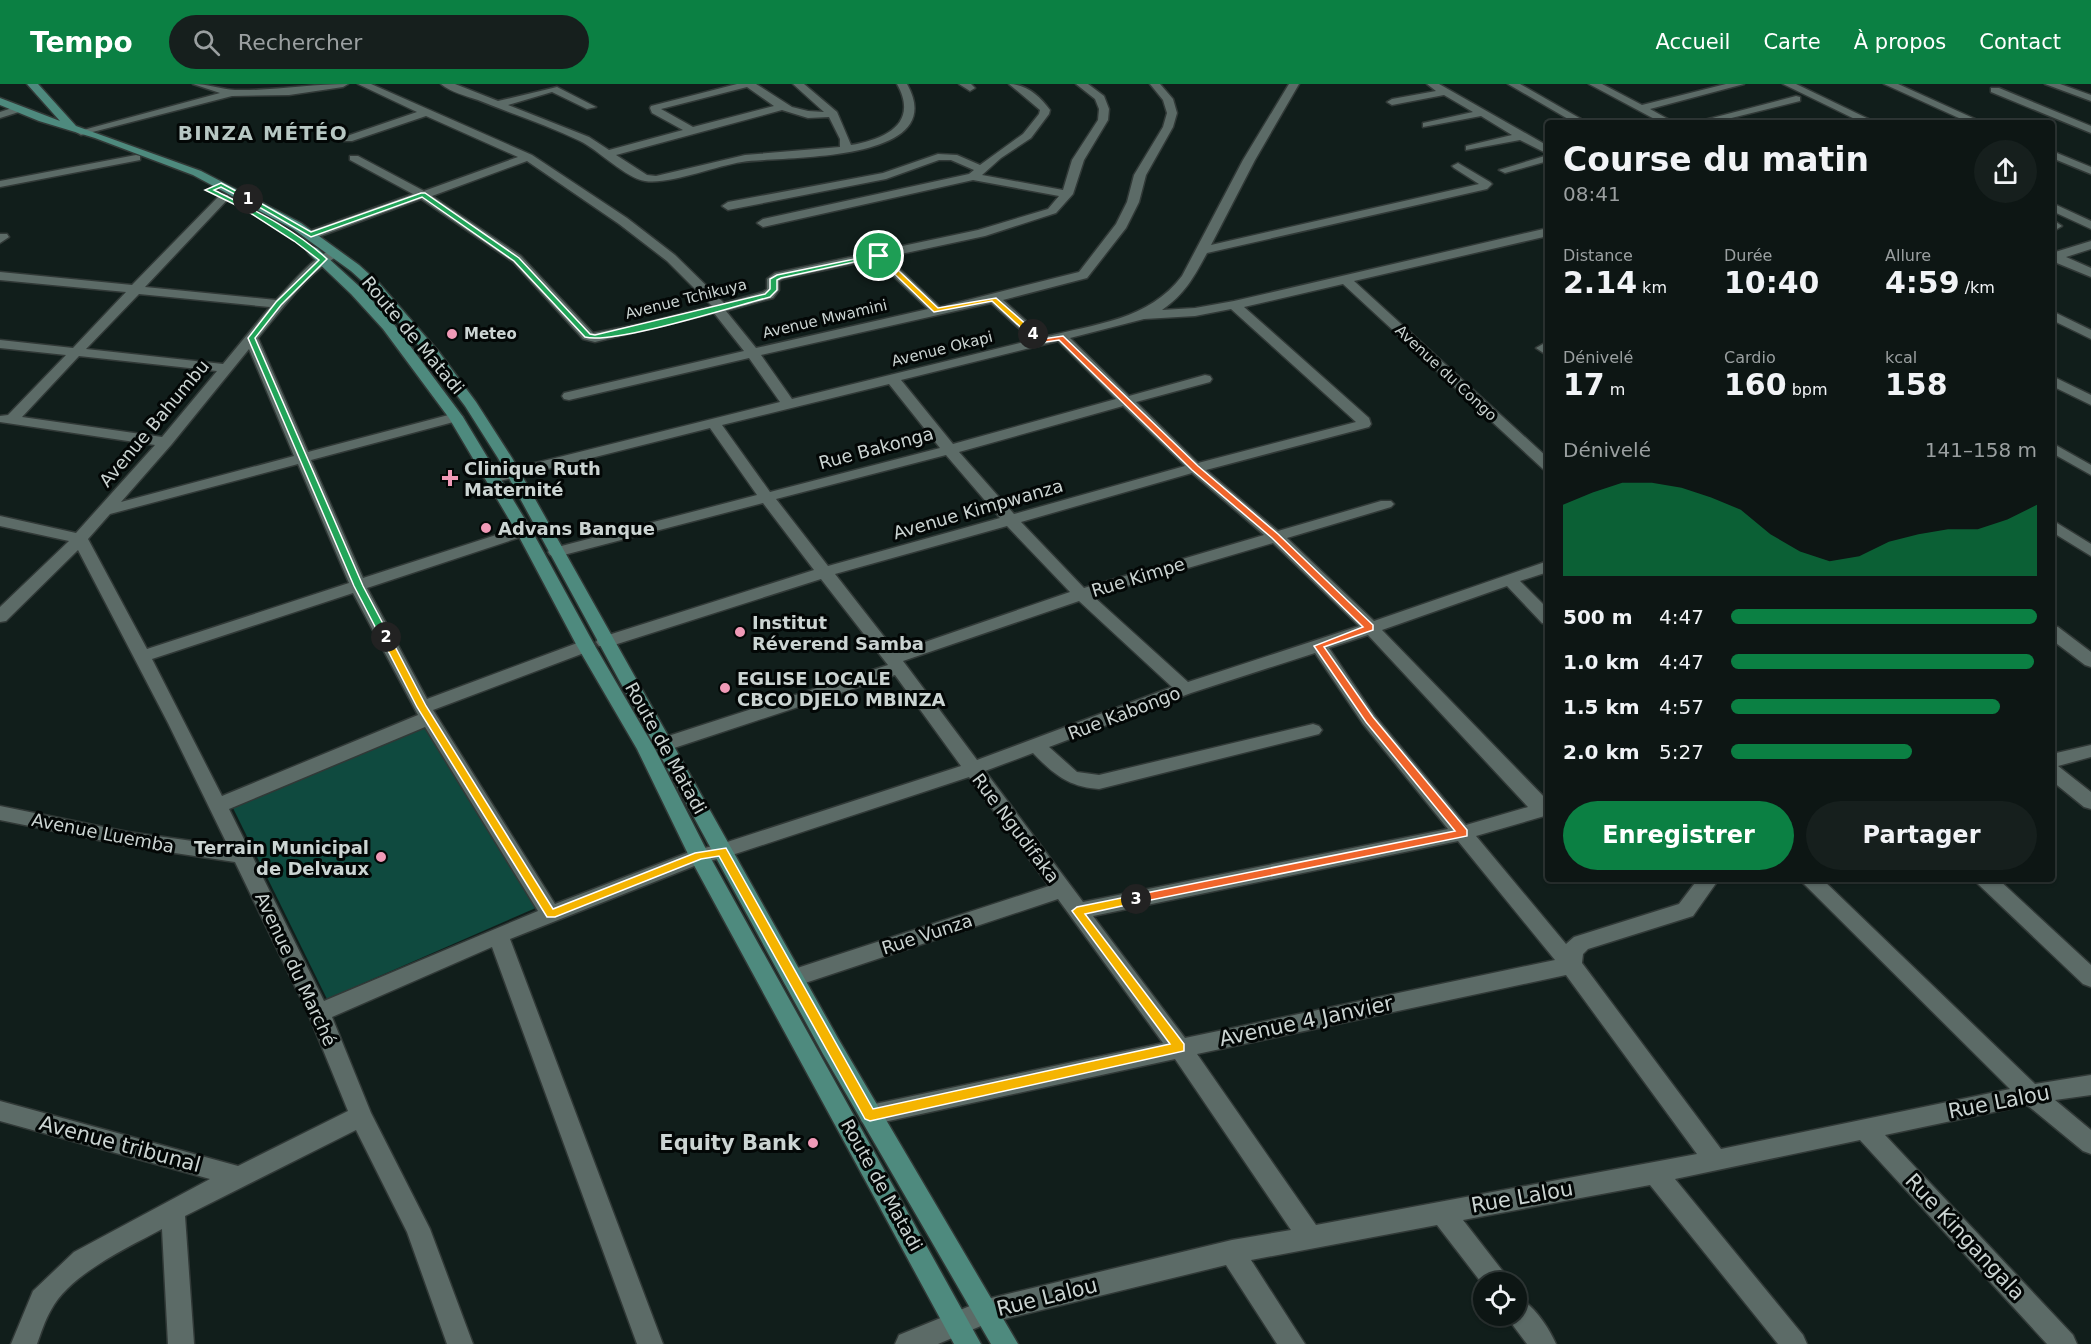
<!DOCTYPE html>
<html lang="fr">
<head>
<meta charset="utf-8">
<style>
  body { margin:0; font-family:"DejaVu Sans",sans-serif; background:#161f1d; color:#f1f3f6; height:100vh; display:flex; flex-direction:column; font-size:22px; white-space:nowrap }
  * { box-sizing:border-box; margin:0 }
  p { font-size:20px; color:#9a9fa0 }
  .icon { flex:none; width:33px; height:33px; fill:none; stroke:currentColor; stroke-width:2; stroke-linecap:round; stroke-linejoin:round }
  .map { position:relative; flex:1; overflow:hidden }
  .side { position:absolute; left:1545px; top:36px; width:510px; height:762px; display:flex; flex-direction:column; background:#0d1614; border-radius:6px; box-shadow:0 2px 4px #0004,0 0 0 2px #2d3534 }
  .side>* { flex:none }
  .controls { position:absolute; left:1473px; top:1188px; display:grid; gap:12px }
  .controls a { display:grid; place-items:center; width:54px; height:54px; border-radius:50%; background:#0d1614; box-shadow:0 2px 4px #0004,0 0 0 2px #2d3534; font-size:30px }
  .pin { position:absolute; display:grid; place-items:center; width:51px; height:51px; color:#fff; margin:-26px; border:3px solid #fff; border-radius:50%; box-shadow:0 2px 6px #0007 }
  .km { position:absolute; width:30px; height:30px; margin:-15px; border-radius:50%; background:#222; color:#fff; font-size:16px; line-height:30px; text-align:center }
  .round { display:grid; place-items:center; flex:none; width:63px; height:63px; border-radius:32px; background:#161f1d }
  .overview { display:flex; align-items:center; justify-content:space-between; height:102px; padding:0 18px }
  h1 { font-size:33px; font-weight:700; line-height:45px }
  .figures { display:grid; grid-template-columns:repeat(3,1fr); gap:9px; height:102px; padding:6px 18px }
  .figures div { display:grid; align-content:center }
  .figures b { font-size:30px; font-weight:700 }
  .figures small { font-size:16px; font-weight:400 }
  .figures p { font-size:16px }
  .chart { height:168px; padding:12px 18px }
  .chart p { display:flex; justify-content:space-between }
  .chart svg { width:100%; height:108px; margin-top:6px; fill:#0b8043; opacity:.7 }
  .action { display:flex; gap:12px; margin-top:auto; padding:12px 18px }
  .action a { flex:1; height:69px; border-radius:36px; background:#0b8043; color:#fff; font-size:24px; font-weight:700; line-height:69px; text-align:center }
  .action a+a { background:#161f1d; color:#f1f3f6 }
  ul { padding:0 18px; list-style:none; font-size:20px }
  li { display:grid; grid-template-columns:96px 72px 1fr; align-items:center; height:45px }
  li i { height:15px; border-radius:8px; background:#0b8043 }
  header { display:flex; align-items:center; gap:36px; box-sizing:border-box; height:84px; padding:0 30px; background:#0b8043; color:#fff }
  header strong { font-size:28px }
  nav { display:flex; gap:33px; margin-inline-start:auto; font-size:21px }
  .search { width:420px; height:54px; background:#161f1d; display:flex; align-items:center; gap:15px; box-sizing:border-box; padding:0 21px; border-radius:33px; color:#9a9fa0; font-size:22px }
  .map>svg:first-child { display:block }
</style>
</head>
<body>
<header>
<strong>Tempo</strong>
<div class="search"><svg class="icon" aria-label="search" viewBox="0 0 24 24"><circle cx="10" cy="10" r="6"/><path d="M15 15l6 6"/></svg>Rechercher</div>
<nav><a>Accueil</a><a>Carte</a><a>À propos</a><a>Contact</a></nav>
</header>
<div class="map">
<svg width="2091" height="1260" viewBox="0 0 2091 1260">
  <rect width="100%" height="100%" fill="#111e1b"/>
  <path fill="#0f4a3f" d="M424,642l114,181 -211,92 -95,-193z"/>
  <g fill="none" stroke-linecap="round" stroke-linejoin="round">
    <g stroke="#313937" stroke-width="3">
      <g id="minor">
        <path d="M193,0c15,0 28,5 42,6 38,1 75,-6 113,-6l-5,3 -54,8 -57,1 -151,39 -5,-3 144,-39z"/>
        <path d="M358,0h13l161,71 95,63 48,37 49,48 39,-11 4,-3v-10l8,-6 203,-43 70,-21 11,-13 -86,-16 -210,47 -6,-4 6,-4 206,-45 5,-4 -23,-10h-12l-53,19 -158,31 -6,-4 6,-4 155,-29 55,-19 19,1 23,10 43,-31 16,-20 1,-4 -31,-26c17,0 31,12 41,26l-1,4 -18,24 -30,20 -19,17 81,15 9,-30 26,-40 1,-11 -4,-10 -19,-15h12l16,12 5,13 -1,11 -24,40 -11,34 -17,19 -71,23 -98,21 53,50 139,-35 37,-48 11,-22 7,-27 29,-48 4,-14 -4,-13 -13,-16h10l13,15 4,14 -4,14 -27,48 -7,27 -13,26 -39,50 -84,22 41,37c51,-13 105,-17 138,-61l61,-116 46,-76h10l-44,76 -44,85 268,-61 -25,-16 -2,-2 6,-3 32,19 2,2 -5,5 -280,64c-13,24 -22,41 -45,57l33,-2 39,-7 314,-73v8l-194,45 194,177v12l-5,-1 -200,-185 -99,23 125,111 2,6 -2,3 -163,43 72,61 103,-30h10l3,3 -3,3 -104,31 87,83 174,-60v11l-28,9 28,28v15l-6,-1 -35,-37 -125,44 166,171v14l-72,21 90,108 8,-7 105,-33 19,-25h21l-26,37 -105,33 -5,5 -1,9 139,186 289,-60 -211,-210h23l213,205 56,-9v20l-36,5 36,30v24l-8,-3 -56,-46 -142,30 188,200 4,9h-30l-187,-204 -185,39 128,156 4,9h-29l-128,-159 -187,35 42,54 3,8h-24v4l-47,-61 -186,35 54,84h-28l-51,-79 -238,58 -50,21h-43l4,-9 88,-36 245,-59 59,-10 -116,-171 -305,66 -8,-3 -3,-7 3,-7 8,-3 293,-62 -105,-144 -265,88 -8,-3 -3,-6 3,-6 264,-86 -80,-109 -240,79 -27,7 -192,76 153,405h-26l-145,-397 -160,70 39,96 59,116 43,115h-26l-40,-112 -51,-102 -171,86 9,128h-26l-6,-115c-35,19 -92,45 -111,81 -6,10 -10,23 -14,34h-26l22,-53 41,-39 136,-73 -210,-58v-20l238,65 110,-55 -40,-98 -73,-151 -107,-16 -128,-26v-14l128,26 100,14 -60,-123 -90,-173 -72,71 -6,1v-15l69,-66 -69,-15v-10l76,17 79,-88 -155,-23v-6l8,-1 58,-60 -66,-7v-8l73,8 53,-56 -126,-12v-8l132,13 88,-90h8v4l-83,88 131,13c13,-13 44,-53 62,-50v6c-30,16 -58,56 -80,82l50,114 148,-39 7,4 -2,3 -150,40 52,118 155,-50h12l2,3 -2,3 -163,54 60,111 153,-57h12l3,4 -3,4 -159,60 122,194 137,-53 29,-7 240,-78 -66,-91 -224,74 -6,1 -6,-1 -3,-5 3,-5 229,-74 -67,-86 -210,67h-12l-3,-4 3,-4 215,-68 -51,-67 -207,54 -6,-2 -2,-3 2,-3 207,-54 -47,-67 -218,55 -8,-5 3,-3 293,-73 -31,-44 -180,42 -5,-1 -2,-3 2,-3 180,-42 -30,-38 -119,29 -12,-3 -70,-77 -92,-63 -106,39h-8v-6l106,-38 -63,-34v-4h8l66,35 94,-34 -92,-41 -74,25h-8v-4l73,-25zM527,77l92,63 48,37 45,45 -67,17 -52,10 -72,-77 -89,-60zM875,175l53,50 -172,39 -30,-37 47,-13 6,-8v-9l4,-2zM139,210l131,13 -47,57 -137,-15zM991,219l41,37 -240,59 -31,-44zM1231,225l125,113 -158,41 -62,-61 74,-20 2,-3 -2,-3 -5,-1 -76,21 -59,-58 74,-19 51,-3zM1058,257l58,58 -163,45 -52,-64zM249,265l45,107 -173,46 50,-57zM79,272l138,15 -55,66 -140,-20zM889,300l51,64 -170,44 -48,-67zM1123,322l62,60 -171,48 -55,-62zM946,371l54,63 -172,48 -52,-67zM298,380l51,119 -202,66 -59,-110 22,-25zM1192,389l72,62 -180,53 -63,-66zM1007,442l63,66 -174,60 -61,-78zM1273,459l86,83 -171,56 -95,-86zM353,509l65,122 -196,81 -70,-137zM1079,517l93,86 -195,73 -74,-99zM1368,551l160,172 -62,18 -91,-109 -46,-68zM1315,569l48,71 85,105 -365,73 -98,-131 48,-18c20,21 36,34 66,36l220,-55 3,-4 -3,-4 -6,-2 -214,51 -22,-3 -28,-25 142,-54zM425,643l113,184 -214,90 -95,-192zM1458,757l97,119 -370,78 -92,-122zM1566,891l131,179 -381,71 -119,-171z"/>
        <path d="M441,0h14l43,17 59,-14 39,20 -9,2 -35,-17 -44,13 81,32 20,13 74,-20 -31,-17 -2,-5 1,-2 86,-22h19l36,23 16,4 16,1 -31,-28h11l33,28 14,33c35,-6 68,-22 46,-61h10c45,80 -125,72 -165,78 -27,4 -73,23 -97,19 -18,-2 -48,-32 -65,-40 -33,-16 -68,-27 -102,-41 -12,-4 -28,-8 -37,-16zM747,3l27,19 -81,21 -32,-18zM782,26l26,8 21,-1 11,22v8l-95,8 -89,21 -9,-1 -31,-20z"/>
        <path d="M959,0h12l4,4 -5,3z"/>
        <path d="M1427,0h12l109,62v8l-28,-14 -54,10v-4l46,-11 -31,-19 -58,11v-4l50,-11 -29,-17 -52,10 -5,-3 5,-3 44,-8z"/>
        <path d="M1508,0h12l68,39h-13z"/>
        <path d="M1589,0h13l40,21 84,-21h18l-94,25 25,14h-13z"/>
        <path d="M1783,0h13l81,39h-14z"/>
        <path d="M1884,0h14l86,39h-14z"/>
        <path d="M2045,0h15l31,11v6z"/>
        <path d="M1991,4h8l92,38v7l-100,-41z"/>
        <path d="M1796,12l4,1v4l-89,22h-18z"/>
        <path d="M18,22l5,3 -1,2 -22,7v-6z"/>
        <path d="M2052,67l39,16v7l-39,-16z"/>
        <path d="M136,71l4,1v4l-140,27v-6z"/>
        <path d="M1548,71v6l-43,12 -6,-3z"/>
        <path d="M2052,119l39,18v8l-39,-18z"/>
        <path d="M2056,138l6,4 -10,6v-9z"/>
        <path d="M0,150h7l2,3 -9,6z"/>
        <path d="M2091,157v8l-25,8 25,11v9l-39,-16v-8z"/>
        <path d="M2052,227l39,19v9l-39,-19z"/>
        <path d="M1543,260l5,1v11l-12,-8z"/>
        <path d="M2052,292l39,19v10l-39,-19z"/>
        <path d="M2052,359l39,22v10l-39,-22z"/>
        <path d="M2052,436l39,24v12l-39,-24z"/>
        <path d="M2052,542l6,1 33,25v15l-6,-2 -33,-25z"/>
        <path d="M2091,661v12l-33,9 33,26v17l-7,-2 -32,-26v-27z"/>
        <path d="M1975,795h23l93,86v22l-8,-3 -105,-100z"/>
        <path d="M1516,1213c17,6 33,31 40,47h-29l-21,-28h10z"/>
      </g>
    </g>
    <g stroke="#313937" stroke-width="3">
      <g id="major">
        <path d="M27,0h11l38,42 125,45 100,52 58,42 20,18 60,69 37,50 36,56 327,582 179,304h-27l-168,-290 -325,-596 -33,-52 -36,-48 -58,-69 -20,-18 -58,-42 -100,-54 -98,-37 -56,-17 -39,-16v-7l60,23z"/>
        <path d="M313,163l4,1 44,40 32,35 70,94 69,114 63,115 60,103 54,106 272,489h-27l-265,-488 -52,-107 -60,-103 -61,-115 -67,-113 -66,-89 -32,-35 -42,-40 -2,-3z"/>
      </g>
    </g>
    <use href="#minor" fill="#5c6b67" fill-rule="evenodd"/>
    <use href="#major" fill="#4e8a7e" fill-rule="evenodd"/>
  </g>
  <path fill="#22a559" stroke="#fff" stroke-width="1.5" d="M421,109h4l94,65 71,76 5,1 170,-41 5,-5v-10l7,-4 102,-21 3,2 -101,22 -4,2v10l-7,7c-35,9 -157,48 -185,40l-71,-76 -92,-64 -111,40 -66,-38 5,-2 61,35z"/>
  <path fill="#22a559" stroke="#fff" stroke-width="1.5" d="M221,99l30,16 -5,1 -25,-13 -7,3c38,19 81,39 113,69l-46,46 -26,33 108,248 27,51 -1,3h-7l-28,-54 -106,-248 28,-36 43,-42 -25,-19 -50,-32 -39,-19z"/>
  <path fill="#f5b400" stroke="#fff" stroke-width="1.5" d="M386,550l4,3 36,69 127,203 142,-56 31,-5 147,261 297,-65 -98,-133 5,-4 59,-12 6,4 -2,3 -55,12 99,130v7l-314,70 -5,-2 -146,-263 -18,3 -146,58h-8l-130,-210 -36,-70z"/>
  <path fill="#f0652b" stroke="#fff" stroke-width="1.5" d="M1033,248l10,7 20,-3 135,130 80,68 95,91v5l-49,17 49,70 94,113v6l-331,67 -3,-1 -2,-3 5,-4 319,-64 -89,-109 -52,-76 49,-19 -91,-89 -80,-68 -133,-130 -20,3 -10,-9z"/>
  <path fill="#f5b400" stroke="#fff" stroke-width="1.5" d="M877,170h4l57,54 58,-10 41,36 -7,2 -38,-35 -58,11 -57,-55z"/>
  <g fill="#f09ab7" stroke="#030706" stroke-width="2">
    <circle cx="452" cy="250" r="6"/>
    <path d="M447 385h6v6h6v6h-6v6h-6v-6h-6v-6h6z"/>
    <circle cx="486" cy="444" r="6"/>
    <circle cx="740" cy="548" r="6"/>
    <circle cx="725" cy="604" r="6"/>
    <circle cx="381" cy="773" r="6"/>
    <circle cx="813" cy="1059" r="6"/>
  </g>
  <g text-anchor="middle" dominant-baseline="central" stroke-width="6" stroke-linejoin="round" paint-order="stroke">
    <g font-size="15" fill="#cbd4d2" stroke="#030706">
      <text transform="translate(686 215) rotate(-14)">Avenue Tchikuya</text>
      <text transform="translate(825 235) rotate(-13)">Avenue Mwamini</text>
      <text transform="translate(942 265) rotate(-14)">Avenue Okapi</text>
      <text transform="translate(1446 289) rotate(43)">Avenue du Congo</text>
    </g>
    <g font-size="15" font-weight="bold" fill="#cbd4d2" stroke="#030706" text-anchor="start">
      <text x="464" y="250">Meteo</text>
    </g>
    <g font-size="18" fill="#cbd4d2" stroke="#030706">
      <text transform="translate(413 251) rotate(50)">Route de Matadi</text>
      <text transform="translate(154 339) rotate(-50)">Avenue Bahumbu</text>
      <text transform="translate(876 364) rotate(-15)">Rue Bakonga</text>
      <text transform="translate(978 425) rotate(-16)">Avenue Kimpwanza</text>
      <text transform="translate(1138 493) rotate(-17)">Rue Kimpe</text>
      <text transform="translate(1124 629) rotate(-21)">Rue Kabongo</text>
      <text transform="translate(666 664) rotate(61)">Route de Matadi</text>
      <text transform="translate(1016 744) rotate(53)">Rue Ngudifaka</text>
      <text transform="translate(103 749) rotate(11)">Avenue Luemba</text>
      <text transform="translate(927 850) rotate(-18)">Rue Vunza</text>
      <text transform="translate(296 885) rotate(65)">Avenue du Marché</text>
      <text transform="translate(882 1101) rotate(61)">Route de Matadi</text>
    </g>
    <g font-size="18" font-weight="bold" fill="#cbd4d2" stroke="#030706" text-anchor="start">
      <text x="464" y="384">Clinique Ruth<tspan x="464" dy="21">Maternité</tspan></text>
      <text x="498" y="444">Advans Banque</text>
      <text x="752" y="538">Institut<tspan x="752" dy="21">Réverend Samba</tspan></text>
      <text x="737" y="594">EGLISE LOCALE<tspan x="737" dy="21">CBCO DJELO MBINZA</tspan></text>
      <text x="369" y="763" text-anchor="end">Terrain Municipal<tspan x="369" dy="21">de Delvaux</tspan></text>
    </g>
    <g font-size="20" font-weight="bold" letter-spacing="1.5" fill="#b7c7c3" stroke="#030706">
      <text x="263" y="49">BINZA MÉTÉO</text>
    </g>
    <g font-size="21" fill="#cbd4d2" stroke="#030706">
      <text transform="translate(1306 937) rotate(-12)">Avenue 4 Janvier</text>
      <text transform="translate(1999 1018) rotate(-11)">Rue Lalou</text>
      <text transform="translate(120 1060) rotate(15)">Avenue tribunal</text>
      <text transform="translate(1522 1113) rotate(-10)">Rue Lalou</text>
      <text transform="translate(1965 1153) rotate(47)">Rue Kingangala</text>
      <text transform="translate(1047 1213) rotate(-14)">Rue Lalou</text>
    </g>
    <g font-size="21" font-weight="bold" fill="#cbd4d2" stroke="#030706" text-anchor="end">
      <text x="801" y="1059">Equity Bank</text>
    </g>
  </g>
</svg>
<div class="controls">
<a><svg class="icon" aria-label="locate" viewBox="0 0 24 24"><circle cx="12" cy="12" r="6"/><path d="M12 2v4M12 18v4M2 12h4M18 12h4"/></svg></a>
</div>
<div class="pin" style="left:879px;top:172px;background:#1e9e55"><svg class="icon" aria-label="arrive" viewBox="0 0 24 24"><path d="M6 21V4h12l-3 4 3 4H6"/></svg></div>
<b class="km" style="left:248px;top:115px">1</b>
<b class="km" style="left:386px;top:553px">2</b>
<b class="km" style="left:1136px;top:815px">3</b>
<b class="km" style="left:1033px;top:250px">4</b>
<section class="side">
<div class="overview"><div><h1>Course du matin</h1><p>08:41</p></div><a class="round"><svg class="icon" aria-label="share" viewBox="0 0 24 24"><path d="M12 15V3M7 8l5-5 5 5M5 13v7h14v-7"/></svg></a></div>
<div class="figures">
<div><p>Distance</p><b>2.14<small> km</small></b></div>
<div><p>Durée</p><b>10:40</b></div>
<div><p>Allure</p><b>4:59<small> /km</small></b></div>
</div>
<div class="figures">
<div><p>Dénivelé</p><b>17<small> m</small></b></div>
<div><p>Cardio</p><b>160<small> bpm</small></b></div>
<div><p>kcal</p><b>158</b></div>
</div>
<div class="chart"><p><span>Dénivelé</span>141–158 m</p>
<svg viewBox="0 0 160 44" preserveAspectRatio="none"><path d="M0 44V15L10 10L20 6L30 6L40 8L50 12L60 17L70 27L80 34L90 38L100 36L110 30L120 27L130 25L140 25L150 21L160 15V44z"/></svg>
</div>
<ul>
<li><b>500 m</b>4:47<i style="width:100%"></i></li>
<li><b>1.0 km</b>4:47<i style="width:99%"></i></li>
<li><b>1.5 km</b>4:57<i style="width:88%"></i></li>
<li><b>2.0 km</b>5:27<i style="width:59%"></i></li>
</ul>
<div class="action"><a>Enregistrer</a><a>Partager</a></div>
</section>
</div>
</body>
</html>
